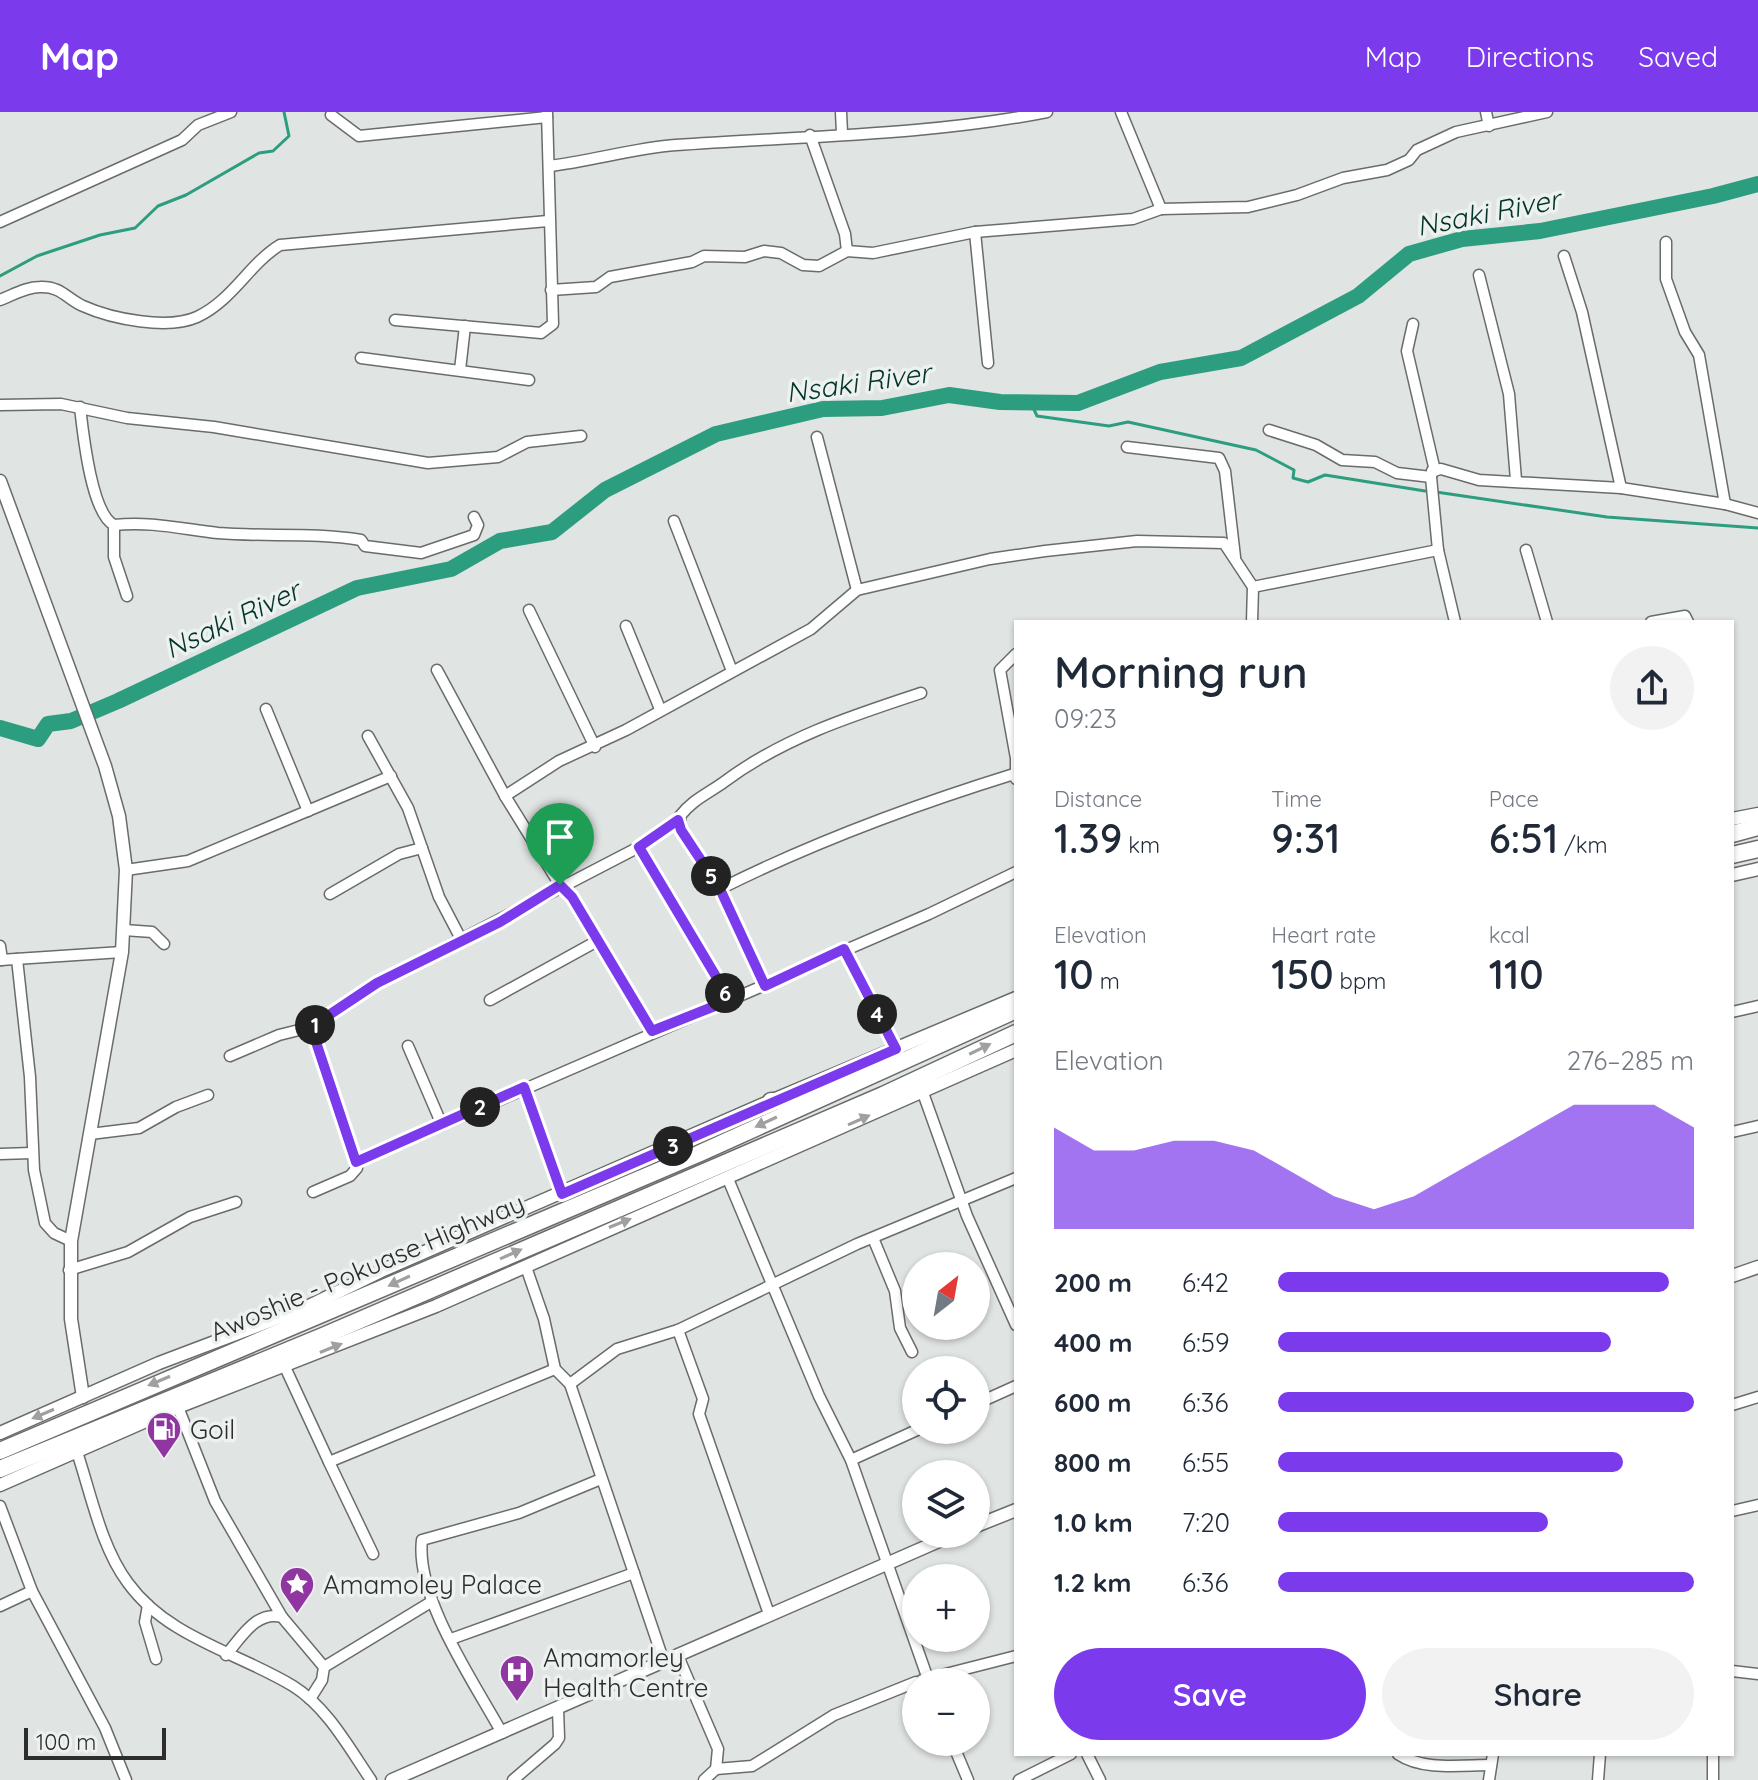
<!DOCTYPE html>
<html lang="en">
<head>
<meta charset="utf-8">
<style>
  body { margin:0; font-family:Quicksand,sans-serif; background:#f2f2f3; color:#1f2937; height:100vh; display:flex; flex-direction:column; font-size:30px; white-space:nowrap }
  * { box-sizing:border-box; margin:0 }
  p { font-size:26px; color:#747a83 }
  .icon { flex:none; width:44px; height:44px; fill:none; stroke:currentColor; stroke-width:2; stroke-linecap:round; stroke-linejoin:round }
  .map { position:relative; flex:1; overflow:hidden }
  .drawer { position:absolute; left:1014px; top:508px; width:720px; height:1136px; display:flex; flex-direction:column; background:#fff; border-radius:0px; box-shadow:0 2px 6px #0004 }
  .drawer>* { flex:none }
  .needle { width:52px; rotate:31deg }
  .fabs { position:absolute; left:902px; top:1140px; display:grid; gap:16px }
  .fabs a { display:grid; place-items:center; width:88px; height:88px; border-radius:50%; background:#fff; box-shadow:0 2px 6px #0004; font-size:40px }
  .scale { position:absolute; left:24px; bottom:20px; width:142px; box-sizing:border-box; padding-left:8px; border:4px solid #2c2d2c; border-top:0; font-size:22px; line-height:28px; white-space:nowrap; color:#2c2d2c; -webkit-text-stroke:6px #edf1f0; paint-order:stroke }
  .pin { position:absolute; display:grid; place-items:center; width:68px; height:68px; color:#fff; margin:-82px -34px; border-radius:50% 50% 50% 0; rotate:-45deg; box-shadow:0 0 8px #0007 }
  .pin .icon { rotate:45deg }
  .km { position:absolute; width:40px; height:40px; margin:-20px; border-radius:50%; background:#222; color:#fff; font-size:22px; line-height:40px; text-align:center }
  .round { display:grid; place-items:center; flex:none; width:84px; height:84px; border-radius:42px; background:#f2f2f3 }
  .overview { display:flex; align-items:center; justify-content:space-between; height:136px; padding:0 40px }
  h1 { font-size:44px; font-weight:600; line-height:60px }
  .figures { display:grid; grid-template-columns:repeat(3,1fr); gap:12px; height:136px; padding:8px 40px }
  .figures div { display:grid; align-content:center }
  .figures b { font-size:40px; font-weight:600 }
  .figures small { font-size:22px; font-weight:400 }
  .figures p { font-size:22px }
  .chart { height:224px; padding:16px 40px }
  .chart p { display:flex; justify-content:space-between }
  .chart svg { width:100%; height:144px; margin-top:8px; fill:#7c3aed; opacity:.7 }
  .button { display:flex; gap:16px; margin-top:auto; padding:16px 40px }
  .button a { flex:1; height:92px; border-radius:48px; background:#7c3aed; color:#fff; font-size:32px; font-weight:600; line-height:92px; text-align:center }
  .button a+a { background:#f2f2f3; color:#1f2937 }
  ul { padding:0 40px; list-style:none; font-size:26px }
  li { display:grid; grid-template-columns:128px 96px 1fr; align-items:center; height:60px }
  li i { height:20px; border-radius:10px; background:#7c3aed }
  header { display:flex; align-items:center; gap:48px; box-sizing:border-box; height:112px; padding:0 40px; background:#7c3aed; color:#fff }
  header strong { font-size:38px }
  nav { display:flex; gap:44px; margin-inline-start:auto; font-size:28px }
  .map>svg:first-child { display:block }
</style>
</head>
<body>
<header>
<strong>Map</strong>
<nav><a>Map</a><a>Directions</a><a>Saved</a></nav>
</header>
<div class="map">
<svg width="1758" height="1668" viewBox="0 0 1758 1668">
  <rect width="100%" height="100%" fill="#e0e4e2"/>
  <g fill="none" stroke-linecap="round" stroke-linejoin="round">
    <g stroke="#2d9d7f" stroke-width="3">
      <path d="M0,164l37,-20 63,-21 35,-7 23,-22 28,-11 73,-42 14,-2 16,-15 -5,-24"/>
      <path d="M1031,291l6,13 72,10 19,-4 128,28 38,20 -1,8 15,4 17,-7 100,16"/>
      <path d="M1436,380l171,25 151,11"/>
    </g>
    <path stroke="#2d9d7f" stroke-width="16" d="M0,616l38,11 10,-15 23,-3 47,-20 239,-113 94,-19 49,-28 52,-9 53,-42 111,-56 107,-25 59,-1 67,-13 51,7 78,1 82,-31 81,-14 117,-62 51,-42 53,-15 78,-8 173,-35 45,-12"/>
    <g stroke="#696c6b" stroke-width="13">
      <g id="minor">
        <path d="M841,0l1,21"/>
        <path d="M1121,0l40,97"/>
        <path d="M1486,0l3,14"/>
        <path d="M331,3l28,21 188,-19"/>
        <path d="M810,23l35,99 2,17"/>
        <path d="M549,54c43,-5 85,-18 127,-21 124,-9 249,-9 371,-33"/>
        <path d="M0,110l182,-82 16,-15 33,-13"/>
        <path d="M975,120l13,131"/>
        <path d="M1666,130v37l19,53 14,23 26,149"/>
        <path d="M1564,144l18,56 39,176"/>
        <path d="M1479,163l30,119 7,86"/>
        <path d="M551,178l45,-3 14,-10 82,-15 12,-6 41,1 19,-6 17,2 22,12 16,1 28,-15 26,2 102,-21 158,-13 28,-10 87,-2 49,-12 46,-17 44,-8 22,-10 8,-10 39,-18 91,-20"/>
        <path d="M0,188c13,-5 26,-13 40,-13 21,-1 27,12 43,19 29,13 85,24 114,11 35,-16 52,-53 83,-72l268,-24"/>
        <path d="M395,208l146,13 12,-9 -6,-212"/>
        <path d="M1413,212l-6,27 28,120"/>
        <path d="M361,246l168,22"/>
        <path d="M460,258l5,-44"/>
        <path d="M0,293l61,-1 66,14 87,9 214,36 70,-6 29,-15 54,-6"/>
        <path d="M80,295c3,26 11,106 34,118 37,-4 68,4 104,8 48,4 96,-1 143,7l4,6 56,7 53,-18 4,-10 -4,-8"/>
        <path d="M1269,318l47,15 26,15 33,2 22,11 34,4 1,-6 9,-2 38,11 142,8 104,16 33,9"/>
        <path d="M817,325l40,153"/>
        <path d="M1127,335l92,11 6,13 10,86"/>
        <path d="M1431,365l7,73 17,72"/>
        <path d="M674,409l58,150"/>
        <path d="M114,413v32l13,39"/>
        <path d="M1526,438l21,72"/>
        <path d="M1253,475l185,-37"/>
        <path d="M529,498l66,137"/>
        <path d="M1651,510l34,-6 3,6"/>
        <path d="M626,514l34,83"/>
        <path d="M437,558l68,126 55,89 12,12 80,134"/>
        <path d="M266,597l42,102"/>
        <path d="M368,624l40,72 31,89 23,44"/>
        <path d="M1016,667v-21l-16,-88 16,-16"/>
        <path d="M505,684l54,-35 67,-31 185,-101 46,-39 133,-31 55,-8 92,-10 87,2 29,44 -1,35"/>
        <path d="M639,735l91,153"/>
        <path d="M126,758l62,-9 203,-85"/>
        <path d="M720,777c94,-47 194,-84 294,-115"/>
        <path d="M330,782l69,-40 23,-6"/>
        <path d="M124,818l28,2 12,12"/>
        <path d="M0,834l2,14"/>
        <path d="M844,837l52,100"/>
        <path d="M17,847l13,118 4,93 11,53 9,10 17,8"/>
        <path d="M0,848l122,-8"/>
        <path d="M765,874l-45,-97 -39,-59 -1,-14c12,-16 29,-23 44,-34 59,-44 127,-66 197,-89"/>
        <path d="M490,888l109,-60"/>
        <path d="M1732,900l26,-6"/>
        <path d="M311,915l45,135"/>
        <path d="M408,934l34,79"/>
        <path d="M230,944l49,-21 32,-8 66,-44 262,-136 39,-27"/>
        <path d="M524,975l38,107"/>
        <path d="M923,981l44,123 49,109"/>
        <path d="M1732,1020l26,-6"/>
        <path d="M90,1022l49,-6 37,-21 32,-12"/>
        <path d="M0,1042l32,-1"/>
        <path d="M728,1067l91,217 32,64 78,222"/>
        <path d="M313,1080l37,-16 7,-8 -1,-6 573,-248 87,-42"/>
        <path d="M873,1126l22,53 5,37 12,24"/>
        <path d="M526,1155l18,52 11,50 15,15 94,278"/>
        <path d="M69,1158l59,-18 62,-35 46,-15"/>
        <path d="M678,1218l25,69 -4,15 70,200"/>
        <path d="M285,1255l44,95 226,-93"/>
        <path d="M570,1272l47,-35 61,-19 179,-86 159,-66"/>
        <path d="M976,1292l40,-18"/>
        <path d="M1732,1293l26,-8"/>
        <path d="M178,1295l37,94 67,116"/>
        <path d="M77,1340c14,42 24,95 51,131 40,55 109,69 165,103 34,21 56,62 78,94"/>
        <path d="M851,1348l66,-30"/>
        <path d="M329,1350l44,92"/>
        <path d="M0,1394l32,85 73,137 21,52"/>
        <path d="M1732,1399l26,-6"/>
        <path d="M148,1493l-3,17 11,37"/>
        <path d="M0,1494l32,-15"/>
        <path d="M451,1527l183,-66"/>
        <path d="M226,1543c15,-17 30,-45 56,-38l42,50 -2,13 -12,19"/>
        <path d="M678,1544l40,93 -2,20 -12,11"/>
        <path d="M324,1555l107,-65"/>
        <path d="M1732,1559l26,3"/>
        <path d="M922,1568l94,-24"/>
        <path d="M502,1621c-28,-51 -87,-136 -80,-193l97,-27 82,-34"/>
        <path d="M952,1630l16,38"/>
        <path d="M1087,1642l13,26"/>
        <path d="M1398,1642c25,17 64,11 93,11"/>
        <path d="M1713,1642v26"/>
        <path d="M716,1657l36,-3 82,-51 82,-33"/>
        <path d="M513,1668l42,-36 4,-6 -1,-29"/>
        <path d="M1019,1668l52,-26"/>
        <path d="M1489,1668l4,-26"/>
        <path d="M1598,1668l2,-26"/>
      </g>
    </g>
    <g stroke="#696c6b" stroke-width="15">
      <g id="tertiary">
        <path d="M0,369l105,285 14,50 7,54 -4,82 -51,289v78l12,78"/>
        <path d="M1732,707l26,-5"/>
        <path d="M1732,763l26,-6"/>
        <path d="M1732,1164l26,-9"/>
        <path d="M0,1321l159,-70 148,-56 74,-36 390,-170 245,-103"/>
        <path d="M0,1373l178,-78 258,-101 580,-256"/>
        <path d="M976,1414l40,-16"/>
        <path d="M392,1668l563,-246"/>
      </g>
    </g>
    <g stroke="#696c6b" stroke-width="19">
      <g id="primary">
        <path d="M1732,722l26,-7"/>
        <path d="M1732,743l26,-6"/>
        <path d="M771,989l33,1"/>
        <path d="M0,1339l698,-297 318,-144"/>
        <path d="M0,1357l323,-133 560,-241 133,-62"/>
      </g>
    </g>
    <use href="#minor" stroke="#fff" stroke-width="10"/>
    <use href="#tertiary" stroke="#fff" stroke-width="12"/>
    <use href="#primary" stroke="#fff" stroke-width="16"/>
  </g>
  <defs><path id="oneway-solid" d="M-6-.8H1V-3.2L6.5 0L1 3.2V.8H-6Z" transform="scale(2)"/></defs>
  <g fill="#a0a0a0">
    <use href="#oneway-solid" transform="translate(980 937) rotate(-26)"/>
    <use href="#oneway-solid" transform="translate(859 1008) rotate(-24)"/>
    <use href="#oneway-solid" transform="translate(766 1010) rotate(155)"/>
    <use href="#oneway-solid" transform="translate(620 1111) rotate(-22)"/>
    <use href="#oneway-solid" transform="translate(511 1142) rotate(-24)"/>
    <use href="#oneway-solid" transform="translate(399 1169) rotate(155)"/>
    <use href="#oneway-solid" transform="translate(331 1236) rotate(-22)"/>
    <use href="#oneway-solid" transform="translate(159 1269) rotate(157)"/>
    <use href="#oneway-solid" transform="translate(43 1302) rotate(157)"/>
  </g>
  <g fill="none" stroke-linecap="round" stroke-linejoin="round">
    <g stroke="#fff" stroke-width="16">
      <path id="route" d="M678,708l3,10 39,59 45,97 79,-37 52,100 -334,145 -38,-107 -168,75 -45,-135 66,-44 123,-61 60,-37 12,12 80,134 78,-31 -91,-153z"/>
    </g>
    <use href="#route" stroke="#7c3aed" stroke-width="10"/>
  </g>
  <defs>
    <g id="fuel-pin" transform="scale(1.8)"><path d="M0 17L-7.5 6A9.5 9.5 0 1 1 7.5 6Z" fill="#9036a1" stroke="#edf1f0"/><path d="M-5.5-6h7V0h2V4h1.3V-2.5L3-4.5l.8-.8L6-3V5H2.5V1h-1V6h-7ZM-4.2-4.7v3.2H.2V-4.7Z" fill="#fff"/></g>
    <g id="sight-pin" transform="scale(1.8)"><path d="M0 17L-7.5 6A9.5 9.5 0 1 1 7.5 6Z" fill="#9036a1" stroke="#edf1f0"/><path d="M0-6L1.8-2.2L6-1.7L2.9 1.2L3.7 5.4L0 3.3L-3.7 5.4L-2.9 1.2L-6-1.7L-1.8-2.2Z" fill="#fff"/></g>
    <g id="hospital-pin" transform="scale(1.8)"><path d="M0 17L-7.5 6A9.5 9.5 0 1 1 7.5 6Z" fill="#9036a1" stroke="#edf1f0"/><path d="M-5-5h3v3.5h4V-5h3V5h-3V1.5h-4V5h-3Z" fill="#fff"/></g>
  </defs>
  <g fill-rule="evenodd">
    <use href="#fuel-pin" x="164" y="1317"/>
    <use href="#sight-pin" x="297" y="1472"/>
    <use href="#hospital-pin" x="517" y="1560"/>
  </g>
  <g text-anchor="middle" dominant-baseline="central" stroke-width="7" stroke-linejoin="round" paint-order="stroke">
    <g font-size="26" fill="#2c2d2c" stroke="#edf1f0">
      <text transform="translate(367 1155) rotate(-23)">Awoshie - Pokuase Highway</text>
    </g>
    <g font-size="26" fill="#2c2d2c" stroke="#edf1f0" text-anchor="start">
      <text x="190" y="1317">Goil</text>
      <text x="323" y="1472">Amamoley Palace</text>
      <text x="543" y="1545">Amamorley<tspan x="543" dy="30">Health Centre</tspan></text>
    </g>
    <g font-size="28" font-style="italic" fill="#033528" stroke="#edf1f0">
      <text transform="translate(1488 100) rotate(-11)">Nsaki River</text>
      <text transform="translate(858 270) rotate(-8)">Nsaki River</text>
      <text transform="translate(232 507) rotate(-25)">Nsaki River</text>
    </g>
  </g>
</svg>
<div class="fabs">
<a><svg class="needle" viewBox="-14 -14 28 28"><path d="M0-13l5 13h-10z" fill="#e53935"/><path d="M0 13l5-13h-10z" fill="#747a83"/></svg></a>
<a><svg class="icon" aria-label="locate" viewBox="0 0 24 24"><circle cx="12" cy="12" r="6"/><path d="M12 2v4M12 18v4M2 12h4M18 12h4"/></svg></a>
<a><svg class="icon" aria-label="layers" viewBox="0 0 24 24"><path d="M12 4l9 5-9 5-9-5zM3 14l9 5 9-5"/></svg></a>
<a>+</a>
<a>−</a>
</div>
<div class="scale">100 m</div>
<div class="pin" style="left:560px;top:773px;background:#1e9e55"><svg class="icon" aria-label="arrive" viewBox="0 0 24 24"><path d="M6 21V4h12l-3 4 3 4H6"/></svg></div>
<b class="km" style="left:315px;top:913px">1</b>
<b class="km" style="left:480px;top:995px">2</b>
<b class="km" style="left:673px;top:1034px">3</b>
<b class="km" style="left:877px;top:902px">4</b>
<b class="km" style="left:711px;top:764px">5</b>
<b class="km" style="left:725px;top:881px">6</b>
<section class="drawer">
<div class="overview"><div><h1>Morning run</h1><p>09:23</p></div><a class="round"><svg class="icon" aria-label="share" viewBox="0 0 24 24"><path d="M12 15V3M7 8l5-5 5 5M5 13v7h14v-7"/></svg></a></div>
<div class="figures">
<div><p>Distance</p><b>1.39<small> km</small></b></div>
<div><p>Time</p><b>9:31</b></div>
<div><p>Pace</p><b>6:51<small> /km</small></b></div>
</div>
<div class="figures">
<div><p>Elevation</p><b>10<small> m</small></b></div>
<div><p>Heart rate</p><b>150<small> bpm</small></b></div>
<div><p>kcal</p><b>110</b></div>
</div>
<div class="chart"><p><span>Elevation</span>276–285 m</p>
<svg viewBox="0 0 160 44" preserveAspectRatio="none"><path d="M0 44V13L10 20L20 20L30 17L40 17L50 20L60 27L70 34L80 38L90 34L100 27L110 20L120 13L130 6L140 6L150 6L160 13V44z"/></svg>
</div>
<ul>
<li><b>200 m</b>6:42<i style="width:94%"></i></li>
<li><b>400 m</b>6:59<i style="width:80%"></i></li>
<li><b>600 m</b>6:36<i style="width:100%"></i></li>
<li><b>800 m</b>6:55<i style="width:83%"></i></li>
<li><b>1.0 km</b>7:20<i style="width:65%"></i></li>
<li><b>1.2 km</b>6:36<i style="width:100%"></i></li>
</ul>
<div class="button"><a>Save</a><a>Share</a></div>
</section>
</div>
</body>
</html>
